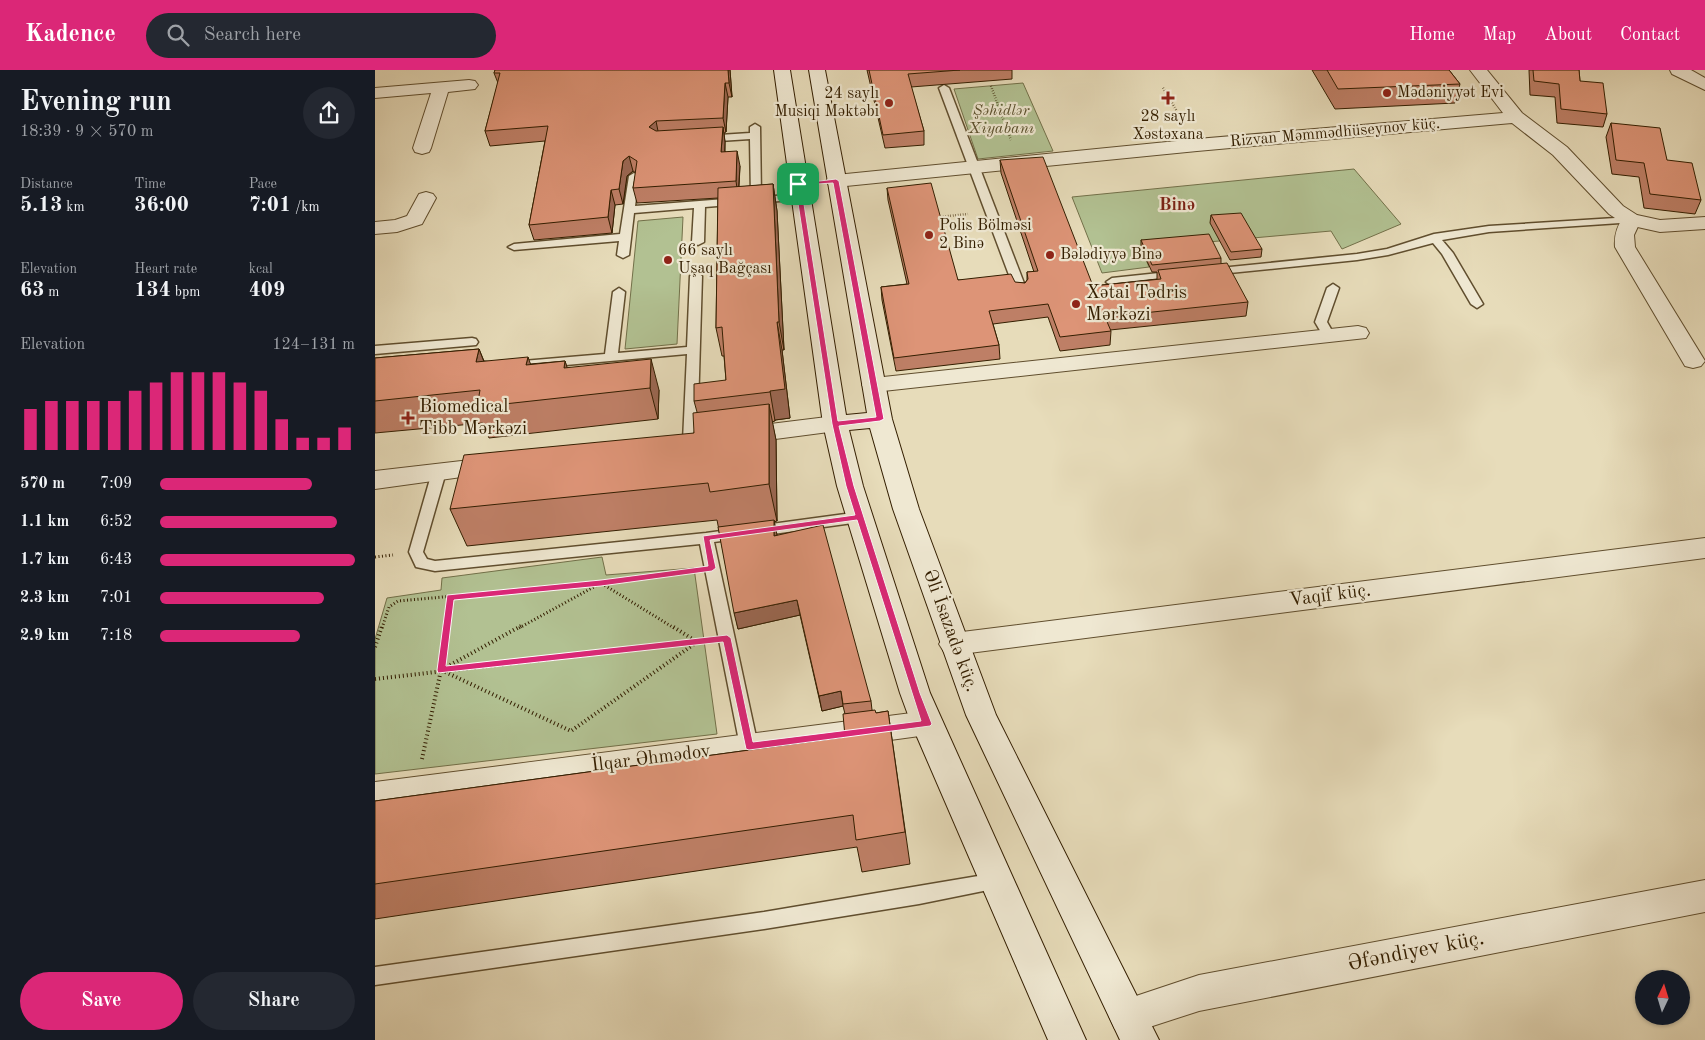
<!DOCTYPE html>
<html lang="en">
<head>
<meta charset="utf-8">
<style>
  body { margin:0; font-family:"Old Standard TT",serif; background:#242831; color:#f1f3f6; height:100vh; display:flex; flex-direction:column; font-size:19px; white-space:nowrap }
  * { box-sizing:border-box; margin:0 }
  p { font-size:16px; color:#9ea1a6 }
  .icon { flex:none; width:28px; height:28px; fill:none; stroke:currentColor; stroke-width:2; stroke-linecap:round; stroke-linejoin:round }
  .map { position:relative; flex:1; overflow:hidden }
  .panel { display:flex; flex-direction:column; background:#171b24; width:375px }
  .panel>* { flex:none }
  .needle { width:32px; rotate:4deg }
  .controls { position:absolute; left:1260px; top:900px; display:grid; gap:10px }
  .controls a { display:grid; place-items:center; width:55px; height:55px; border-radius:50%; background:#171b24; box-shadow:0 1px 4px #0004; font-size:25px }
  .pin { position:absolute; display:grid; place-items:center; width:42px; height:42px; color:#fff; margin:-21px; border-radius:10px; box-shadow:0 2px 8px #0006 }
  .round { display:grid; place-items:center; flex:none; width:52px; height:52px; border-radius:26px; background:#242831 }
  .overview { display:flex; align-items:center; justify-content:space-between; height:85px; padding:0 20px }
  h1 { font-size:28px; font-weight:700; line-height:38px }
  .metrics { display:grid; grid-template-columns:repeat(3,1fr); gap:8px; height:85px; padding:5px 20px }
  .metrics div { display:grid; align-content:center }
  .metrics b { font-size:21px; font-weight:700 }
  .metrics small { font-size:14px; font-weight:400 }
  .metrics p { font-size:14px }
  .chart { height:140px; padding:10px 20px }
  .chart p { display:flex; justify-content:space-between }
  .chart svg { width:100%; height:90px; margin-top:5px; stroke:#db2777; stroke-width:6 }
  .primary-button { display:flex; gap:10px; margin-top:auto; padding:10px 20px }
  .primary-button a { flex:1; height:58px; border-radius:30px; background:#db2777; color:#fff; font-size:20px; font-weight:700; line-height:58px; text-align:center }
  .primary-button a+a { background:#242831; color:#f1f3f6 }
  ul { padding:0 20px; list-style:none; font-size:16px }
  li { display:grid; grid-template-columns:80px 60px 1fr; align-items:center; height:38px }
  li i { height:12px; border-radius:6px; background:#db2777 }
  header { display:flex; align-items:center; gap:30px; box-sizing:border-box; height:70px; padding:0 25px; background:#db2777; color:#fff }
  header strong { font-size:24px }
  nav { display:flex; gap:28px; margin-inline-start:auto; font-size:18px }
  .search { width:350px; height:45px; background:#242831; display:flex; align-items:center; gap:12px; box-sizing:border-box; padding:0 18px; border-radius:28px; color:#9ea1a6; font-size:19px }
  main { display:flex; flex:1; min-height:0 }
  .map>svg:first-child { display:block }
</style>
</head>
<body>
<header>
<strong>Kadence</strong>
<div class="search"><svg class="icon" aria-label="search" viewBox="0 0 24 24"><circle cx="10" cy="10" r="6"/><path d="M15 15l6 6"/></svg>Search here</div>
<nav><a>Home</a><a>Map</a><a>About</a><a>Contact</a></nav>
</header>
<main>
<section class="panel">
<div class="overview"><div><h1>Evening run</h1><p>18:39 · 9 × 570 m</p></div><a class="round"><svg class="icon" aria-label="share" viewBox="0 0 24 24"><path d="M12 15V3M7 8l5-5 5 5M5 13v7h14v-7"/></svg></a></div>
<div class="metrics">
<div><p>Distance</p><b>5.13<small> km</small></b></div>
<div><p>Time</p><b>36:00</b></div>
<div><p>Pace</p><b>7:01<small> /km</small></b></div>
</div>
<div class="metrics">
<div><p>Elevation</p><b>63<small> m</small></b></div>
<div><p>Heart rate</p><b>134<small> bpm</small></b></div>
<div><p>kcal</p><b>409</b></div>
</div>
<div class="chart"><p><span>Elevation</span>124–131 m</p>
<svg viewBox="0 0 160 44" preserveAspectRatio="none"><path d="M5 44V24M15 44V20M25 44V20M35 44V20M45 44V20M55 44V15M65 44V11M75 44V6M85 44V6M95 44V6M105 44V11M115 44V15M125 44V29M135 44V38M145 44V38M155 44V33"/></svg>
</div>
<ul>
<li><b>570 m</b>7:09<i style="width:78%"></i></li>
<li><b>1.1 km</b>6:52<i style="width:91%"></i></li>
<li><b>1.7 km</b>6:43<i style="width:100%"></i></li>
<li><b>2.3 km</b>7:01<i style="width:84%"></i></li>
<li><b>2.9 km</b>7:18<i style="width:72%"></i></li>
</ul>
<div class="primary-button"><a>Save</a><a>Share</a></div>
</section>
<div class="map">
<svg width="1330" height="970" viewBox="0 0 1330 970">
  <rect width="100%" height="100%" fill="#e7dcba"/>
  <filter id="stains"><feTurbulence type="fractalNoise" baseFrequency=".004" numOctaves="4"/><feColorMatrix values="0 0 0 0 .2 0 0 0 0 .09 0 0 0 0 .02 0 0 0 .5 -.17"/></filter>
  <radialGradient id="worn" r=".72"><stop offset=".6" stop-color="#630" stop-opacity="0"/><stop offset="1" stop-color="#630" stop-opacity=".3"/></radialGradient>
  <g fill="#b2c192" stroke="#727049">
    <path d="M648,13l30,68 -75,8 -24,-70z"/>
    <path d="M979,99l47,55 -59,25 -11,-18 -190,17 8,19 -47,6 -30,-76z"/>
    <path d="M308,147l-6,127 -52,5 13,-128z"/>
    <path d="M227,487l4,18 88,-7 23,166 -342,40v-135l12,-41 54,-8 1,-12z"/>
  </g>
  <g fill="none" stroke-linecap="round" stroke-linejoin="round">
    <g stroke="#604e2e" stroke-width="3">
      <g id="service">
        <path d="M569,15l5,3 78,203 -2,3h-8l-2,-3 -76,-203z"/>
        <path d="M380,54l5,3 1,70 39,-3 5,3 -1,2 -99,8 -1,35 -6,3 -6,-3 2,-34 -60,5 -5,42 -6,3 -6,-3 2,-14 -105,9 -6,-3 6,-3 106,-10 9,-58 5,-3 5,3 -4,30 116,-9 -1,-58 -46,3 -5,-3 5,-3 46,-3v-6z"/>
        <path d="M1256,147l4,1 2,2 -2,2 -146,10 -47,8 11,13 30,51 -6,4 -6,-4 -29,-50 -9,-11 -45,12 -31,5 -147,15 -6,-3 6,-3 147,-15 30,-5 47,-15 55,-8z"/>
        <path d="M803,201l4,2 2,2 -2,2 -70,9 -6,-4 6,-4z"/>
        <path d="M321,202l6,4 -5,165 -2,3h-10l-2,-3 4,-87 -176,16 -6,-4 6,-4 94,-8 8,-62 6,-4 6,4 -7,61 69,-6 3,-71z"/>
        <path d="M958,214l6,4 -12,34 8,14 -6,4 -4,-1 -10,-17 12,-34z"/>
        <path d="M97,268l4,1 2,3 -2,3 -101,9v-8z"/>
        <path d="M64,397l5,2 2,3 -23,80 4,7 8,2 271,-28 154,-21 5,1 2,4 -2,4 -5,1 -146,20 44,204 -3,5 -6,2 -6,-2 -3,-5 -40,-202 -265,27 -19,-4 -7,-15 23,-80 2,-3z"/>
        <path d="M621,803l7,2 2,6 -2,6 -84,17 -155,25 -389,56v-18l389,-55z"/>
      </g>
    </g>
    <g stroke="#604e2e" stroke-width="2">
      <g id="minor">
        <path d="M1295,0h21l14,8v12l-33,-16z"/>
        <path d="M94,10l6,1 3,4 -3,4 -27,3 -17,56 -2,4 -7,2 -7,-2 -2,-4 18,-55 -56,5v-10z"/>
        <path d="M51,122l7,2 3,4 -14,26 -25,8 -22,2v-12l20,-2 12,-4 12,-22z"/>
        <path d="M1256,144l7,2 3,4 -7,15 1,12 70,114 -4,5 -8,2 -8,-2 -70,-119c-1,-12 2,-21 9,-31z"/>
        <path d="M983,256l8,2 3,5 -3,5 -492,54 -8,-2 -4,-5 4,-5 8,-2z"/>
        <path d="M552,641l11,3 5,9 -5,9 -11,3 -552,75v-28z"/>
        <path d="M1330,810v32l-506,99 -71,23 -13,-5 -6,-13 6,-13 84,-28z"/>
      </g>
    </g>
    <g stroke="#604e2e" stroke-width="2">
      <g id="tertiary">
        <path d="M1095,0h17l35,43 45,34 56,59 14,9 23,5 45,-3v12l-45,3 -36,-8 -15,-10 -56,-59 -41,-32 -315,28 -361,36 -7,-2 -3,-4 3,-4 7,-2 361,-36 306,-26z"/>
        <path d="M460,346l9,2 3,6 -3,6 -107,14 -9,-2 -3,-6 3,-6 9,-2z"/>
        <path d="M121,387l9,2 4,6 -4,6 -130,18v-18z"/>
        <path d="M1330,468v20l-751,97 -10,-3 -5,-8 5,-8 10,-3z"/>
      </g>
    </g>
    <g stroke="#331e00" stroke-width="2">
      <path id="secondary" d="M399,0h16l56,345 21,-2 -58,-343h16l67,349 27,90 77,206 163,325h-39l-154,-325 -73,-206 -23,-81 -21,2 14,56 67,207 156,347h-38l-137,-317 -11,-30 -63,-207 -14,-62z"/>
    </g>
    <g stroke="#331e00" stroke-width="2.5" stroke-dasharray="0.5 2" stroke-linecap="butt">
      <path d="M616,16l20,54"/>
      <path d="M788,18l21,35"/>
      <path d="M563,147l30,-3"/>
    </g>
    <g stroke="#331e00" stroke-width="3" stroke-dasharray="1 2.5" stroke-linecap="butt">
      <path d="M0,487l18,-2"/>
      <path d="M7,558l7,-21 9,-6 203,-18 86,-11"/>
      <path d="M71,558l4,-31"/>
      <path d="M144,558l82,-45 73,45"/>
    </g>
    <g stroke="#331e00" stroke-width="4" stroke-dasharray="1 3" stroke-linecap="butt">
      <path d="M146,556l-80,44 130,61 126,-89 -25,-16"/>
      <path d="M0,577l7,-21"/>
      <path d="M0,609l322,-37"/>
      <path d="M47,689l19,-89 5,-44"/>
    </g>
    <use href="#service" fill="#efe8d2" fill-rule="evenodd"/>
    <use href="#minor" fill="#efe8d2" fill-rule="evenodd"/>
    <use href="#tertiary" fill="#efe8d2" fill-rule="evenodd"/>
    <use href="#secondary" fill="#efe8d2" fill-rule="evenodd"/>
  </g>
  <g fill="#be7f66" stroke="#331e00">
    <path d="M120,0h235l2,27h-4l-2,35 -2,1 1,9v9l15,15 -1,21 34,-3 4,27 7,139h-2l8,68 -15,2v1l-3,1 4,18 1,81 -3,1 3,13 94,166 1,9 4,3 12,-2 22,153 -48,8 -5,-25 -482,72v-118l470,-64v-23l-2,-8 -21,5 -22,-96 -62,14 -21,-109 -250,26 -17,-37 244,-76 3,-21 -3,-11 32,-21 -2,-24h-2l-6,-28 2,-130 -81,5 -4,-15 3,-15 -3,-2 -6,5 -4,28 -8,1 -3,28 -78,7 -5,-15 16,-84 -55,5 -5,-15 13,-48 -4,-10z"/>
    <path d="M492,0h145v9l-101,8 13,44v14l-39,3z"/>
    <path d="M937,0h137l11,14 -5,19 -120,6z"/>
    <path d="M1154,0h50l1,11 27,33 -4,13 -46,-4 -2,-26 -25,-2z"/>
    <path d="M1236,53l56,37 34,40 -6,14 -51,-6 -5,-31 -27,-3 -6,-37z"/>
    <path d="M625,90l93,126 64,-7v-7h-5l-11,-24v-8l80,18v5l27,39 -2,14 -136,14 1,1 -1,14 -50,6 -12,-34 -55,7 6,21 1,14 -104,12 -14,-71 -1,-13 26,-3 -19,-84 -1,-12 71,92 67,3 2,-3v-8h7l-33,-99z"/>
    <path d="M836,145l51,34 -1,8 -31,3 -20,-37z"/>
    <path d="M104,279l5,12 46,3 35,-3 2,7 92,22 -1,29 -169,19 -6,-15 -108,10v-75z"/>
  </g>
  <g fill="#9b6853" stroke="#331e00">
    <path d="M353,0h2l2,27 -3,-14z"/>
    <path d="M350,13l3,14 -2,35 -3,-14z"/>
    <path d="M281,51l3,15 -10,-9z"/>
    <path d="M348,57l2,15 -1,25 -3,-15z"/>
    <path d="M362,81l3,15 -2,30 -2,-15z"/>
    <path d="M254,86l4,15 -6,5 -4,28 -4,-15 4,-28z"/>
    <path d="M398,114l4,27 7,139 -5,-28z"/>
    <path d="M236,120l4,15 -3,28 -4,-16z"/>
    <path d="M402,252l5,28 8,68 -15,2v1l-5,-30z"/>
    <path d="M104,279l12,31 -15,-18z"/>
    <path d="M153,287l11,31 -13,-23z"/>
    <path d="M276,289l8,31 -1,29 -8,-31z"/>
    <path d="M190,291l10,31 -11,-24z"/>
    <path d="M394,334l7,36 1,81 -8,-37z"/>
    <path d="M399,450l3,15 -3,1z"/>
    <path d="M422,530l3,15 -62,14 -4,-16z"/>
    <path d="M466,621l2,15 -21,5 -3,-15z"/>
  </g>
  <g fill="#dd9477" stroke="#331e00">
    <path d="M120,0h233l1,13h-4l-2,35 -67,3 -7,6 7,4 67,-4 -2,25 16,-1 -1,30 -103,7 4,-27 -8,-5 -6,5 -4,28 -8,1 -3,27 -79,8 19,-99 -63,5 15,-58h-6z"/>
    <path d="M494,0h91l-52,4 16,57 -41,4z"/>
    <path d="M952,0h122l11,14 -122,5z"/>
    <path d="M1158,0h46l1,11 23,2 4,31 -46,-5 -2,-25 -25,-3z"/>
    <path d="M1236,53l49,5 7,32 25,3 9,37 -51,-6 -6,-31 -28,-3z"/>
    <path d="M668,87l50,129 68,-7 -3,-9 69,-7 21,39 -143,15 6,14 -51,6 -12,-33 -59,7 10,34 -105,13 -13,-71 28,-3 -22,-96 44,-5 27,97 53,-6 4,8 10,1 3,-4 -1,-7 11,-1 -38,-111z"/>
    <path d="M398,114l6,138h-2l8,67 -15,2v1l-76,9v-17l32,-4 -4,-53 -6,1 2,-140z"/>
    <path d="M866,143l21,36 -31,3 -20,-37z"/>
    <path d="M834,164l12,24 -69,7 -11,-25z"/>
    <path d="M104,279l-3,13 52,-5 -2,8 39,-4 -1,7 87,-9 -1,29 -173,19 3,-17 -105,11v-43z"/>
    <path d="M394,334v80l-59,8 -2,-9 -258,26 14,-54 230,-22 -1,-20z"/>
    <path d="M399,450v16l49,-11 48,176 -28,3 -2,-13 -22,5 -22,-96 -63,13 -16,-86z"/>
    <path d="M500,640l1,3 12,-2 17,121 -49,8 -3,-25 -478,69v-83l470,-64 -2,-23z"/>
  </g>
  <path fill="#db2777" stroke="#fff" fill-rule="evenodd" d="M461,109l3,2 45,238 -4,2 -41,5 15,60 66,207 12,31 -2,2 -181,24 -3,-1 -23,-107 -285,31 -1,-3 10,-75 154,-15 107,-14 -5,-30 152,-21 -9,-29 -14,-62 -37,-240zM458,113l43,234 -38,4 -37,-236zM482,450l64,201 -168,21 -22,-104 -4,-3 -281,31 8,-66 147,-14 111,-15 4,-3 -6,-28z"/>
  <g fill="#8f2418" stroke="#efe8d2" stroke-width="2">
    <circle cx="1012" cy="23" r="5"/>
    <path d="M790.5 20.5h5v5h5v5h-5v5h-5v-5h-5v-5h5z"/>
    <circle cx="514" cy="33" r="5"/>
    <circle cx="554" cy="165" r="5"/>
    <circle cx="675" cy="185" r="5"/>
    <circle cx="293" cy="190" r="5"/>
    <circle cx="701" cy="234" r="5"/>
    <path d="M30.5 340.5h5v5h5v5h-5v5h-5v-5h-5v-5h5z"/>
  </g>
  <g text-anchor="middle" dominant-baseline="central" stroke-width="4.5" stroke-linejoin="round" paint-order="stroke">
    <g font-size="16" fill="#331e00" stroke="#efe8d2" text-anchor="start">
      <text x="1022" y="23">Mədəniyyət Evi</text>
      <text x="504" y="24" text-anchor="end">24 saylı<tspan x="504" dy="18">Musiqi Məktəbi</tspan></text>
      <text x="793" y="47" text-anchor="middle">28 saylı<tspan x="793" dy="18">Xəstəxana</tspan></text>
      <text x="564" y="156">Polis Bölməsi<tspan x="564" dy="18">2 Binə</tspan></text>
      <text x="303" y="181">66 saylı<tspan x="303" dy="18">Uşaq Bağçası</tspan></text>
      <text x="685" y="185">Bələdiyyə Binə</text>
    </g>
    <g font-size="16" font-style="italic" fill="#594f2c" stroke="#efe8d2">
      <text x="626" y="41">Şəhidlər<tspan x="626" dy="18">Xiyabanı</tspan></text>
    </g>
    <g font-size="16" fill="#331e00" stroke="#efe8d2">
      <text transform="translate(960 63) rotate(-5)">Rizvan Məmmədhüseynov küç.</text>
    </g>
    <g font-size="18" font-weight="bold" fill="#7a1f14" stroke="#efe8d2">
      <text x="802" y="135">Binə</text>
    </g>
    <g font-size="19" fill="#331e00" stroke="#efe8d2" text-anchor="start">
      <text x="711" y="223">Xətai Tədris<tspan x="711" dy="22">Mərkəzi</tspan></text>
      <text x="44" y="337">Biomedical<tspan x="44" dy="22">Tibb Mərkəzi</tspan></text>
    </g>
    <g font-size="19" fill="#331e00" stroke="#efe8d2">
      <text transform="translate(955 526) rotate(-7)">Vaqif küç.</text>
      <text transform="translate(575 561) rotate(70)">Əli İsazadə küç.</text>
      <text transform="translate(276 689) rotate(-7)">İlqar Əhmədov</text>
    </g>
    <g font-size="22" fill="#331e00" stroke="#efe8d2">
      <text transform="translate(1041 881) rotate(-11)">Əfəndiyev küç.</text>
    </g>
  </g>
  <rect width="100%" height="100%" filter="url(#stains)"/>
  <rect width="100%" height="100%" fill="url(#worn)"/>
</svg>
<div class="controls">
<a><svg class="needle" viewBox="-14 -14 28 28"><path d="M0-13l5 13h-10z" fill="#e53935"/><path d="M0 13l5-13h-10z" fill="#9ea1a6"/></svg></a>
</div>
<div class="pin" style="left:423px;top:114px;background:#1e9e55"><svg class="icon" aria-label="arrive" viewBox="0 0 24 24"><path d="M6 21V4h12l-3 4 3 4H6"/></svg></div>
</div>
</main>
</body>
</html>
